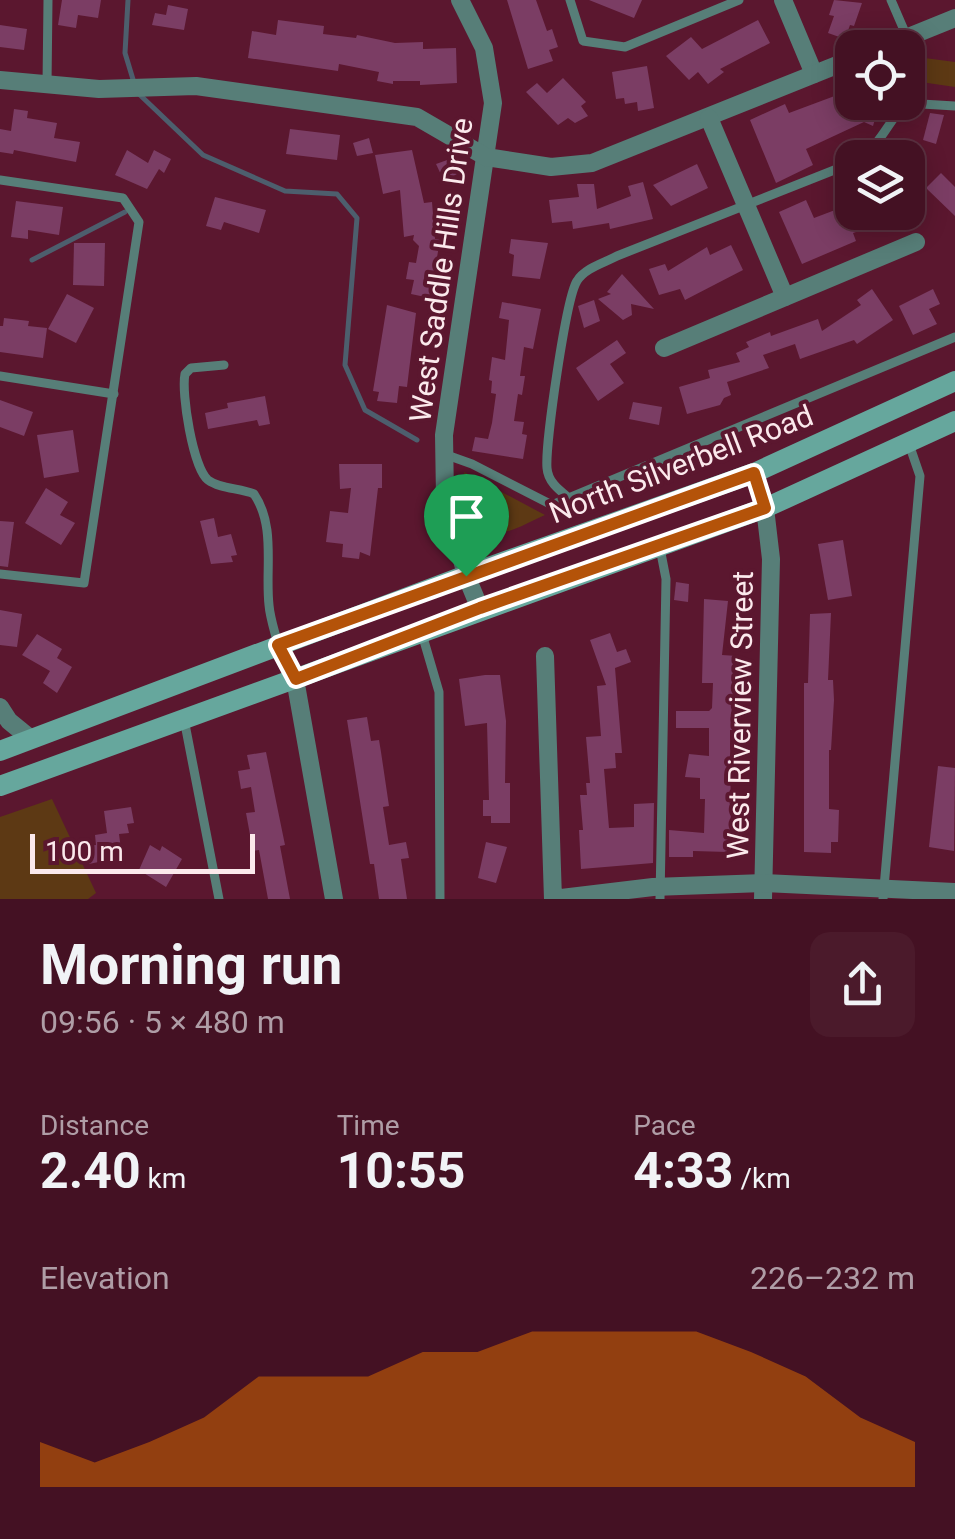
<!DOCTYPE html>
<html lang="en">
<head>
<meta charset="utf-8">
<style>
  body { margin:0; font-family:Roboto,sans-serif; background:#4b1a2b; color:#f1f3f6; height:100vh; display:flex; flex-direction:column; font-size:38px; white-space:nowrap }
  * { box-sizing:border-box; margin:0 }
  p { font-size:32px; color:#af9da6 }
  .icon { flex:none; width:55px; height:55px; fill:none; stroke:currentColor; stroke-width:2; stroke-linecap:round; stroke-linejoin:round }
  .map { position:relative; height:899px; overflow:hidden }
  .panel { display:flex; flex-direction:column; background:#441123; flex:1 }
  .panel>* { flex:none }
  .controls { position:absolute; left:835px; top:30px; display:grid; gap:20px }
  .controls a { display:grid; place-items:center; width:90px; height:90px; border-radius:20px; background:#441123; box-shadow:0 5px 25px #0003,0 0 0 2px #5c3141; font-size:50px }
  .scale { position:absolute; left:30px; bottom:25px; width:225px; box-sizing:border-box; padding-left:10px; border:5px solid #fbe9ec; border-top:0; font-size:28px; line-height:35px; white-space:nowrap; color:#fbe9ec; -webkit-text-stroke:8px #5b172f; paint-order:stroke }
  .pin { position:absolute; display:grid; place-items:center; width:85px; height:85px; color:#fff; margin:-102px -42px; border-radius:50% 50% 50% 0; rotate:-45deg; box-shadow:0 0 10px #0007 }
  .pin .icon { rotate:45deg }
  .round { display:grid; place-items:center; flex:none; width:105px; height:105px; border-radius:20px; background:#4b1a2b }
  .headline { display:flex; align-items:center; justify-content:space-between; height:170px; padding:0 40px }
  h1 { font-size:55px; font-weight:700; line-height:75px }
  .stats { display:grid; grid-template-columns:repeat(3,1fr); gap:15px; height:170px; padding:10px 40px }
  .stats div { display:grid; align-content:center }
  .stats b { font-size:50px; font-weight:700 }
  .stats small { font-size:28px; font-weight:400 }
  .stats p { font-size:28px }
  .chart { height:280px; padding:20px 40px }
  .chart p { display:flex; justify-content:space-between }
  .chart svg { width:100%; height:180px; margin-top:10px; fill:#b45309; opacity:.7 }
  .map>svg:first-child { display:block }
</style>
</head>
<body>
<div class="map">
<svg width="955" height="899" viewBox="0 0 955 899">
  <rect width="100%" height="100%" fill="#5b172f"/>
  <g fill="#5d3914">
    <path d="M917,57l38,5v25l-41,-6z"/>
    <path d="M464,472l81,43c-25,11 -44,26 -70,13z"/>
    <path d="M52,799l44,94 -8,6h-88v-82z"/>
  </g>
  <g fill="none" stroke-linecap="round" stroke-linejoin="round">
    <g stroke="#4d5e6d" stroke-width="5">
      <path d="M128,0l-3,53 10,33"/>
      <path d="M140,95l63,60 82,36 52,3 20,24 -12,147 20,45 52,30"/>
      <path d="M32,260l93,-48"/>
    </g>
  </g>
  <g fill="#7b3d64">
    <path d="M62,0h39l-3,18 -20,-3 -2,13 -18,-3z"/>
    <path d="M507,0h29l11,31 5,-2 6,18 -9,3 4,11 -25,8z"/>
    <path d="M589,0h53l-8,18z"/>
    <path d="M834,0l28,3 -8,23 -4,-1 -5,14 -17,-6 6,-17 -5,-1z"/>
    <path d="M168,5l20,4 -4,21 -32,-5 3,-12 11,2z"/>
    <path d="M278,20l46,6 -1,8 33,4 1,-3 38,8 28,-1v7l33,-1 1,35 -37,2v-4h-27v3l-16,-3 2,-9 -40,-8 -1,7 -90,-13 4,-27 24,4z"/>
    <path d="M758,20l12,23 -50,26 4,3 -16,12 -10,-12 -9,8 -23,-24 25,-19 11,12z"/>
    <path d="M0,25l27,4 -3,21 -24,-3z"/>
    <path d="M647,66l7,42 -16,3 -1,-9 -12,2 -1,-6 -8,1 -4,-27z"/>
    <path d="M563,78l23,24 -5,4 7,10 -13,7 -7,-5 -10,7 -32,-33 11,-9 10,10z"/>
    <path d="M848,91l4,2v9h28l-7,24 -9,-4 -58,27 7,16 -37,18 -26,-63 35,-16 4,9z"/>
    <path d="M14,109l14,2 -1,7 30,5 -3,15 26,4 -4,20 -62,-12 -1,4 -13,-2v-23l11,2z"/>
    <path d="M930,113l14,2 -8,29 -13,-4z"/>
    <path d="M290,129l50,6 -3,25 -51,-6z"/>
    <path d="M369,138l4,15 -16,3 -4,-13z"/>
    <path d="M127,150l21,13 6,-13 17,9 -7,14 -5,-4 -12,20 -32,-14z"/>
    <path d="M412,150l12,53 8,-1 3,37 5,1 -10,58 -19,-4 3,-14 -8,-1 3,-17 7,1 3,-17 -6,-6 1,-5 -10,2 -4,-47 -17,4 -8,-39z"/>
    <path d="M450,159l7,15 -13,7 -8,-17z"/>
    <path d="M697,164l11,24 -37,18 -18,-21z"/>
    <path d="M941,173l14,14v29l-29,-28z"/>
    <path d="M643,182l10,37 -43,10 -1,-6 -36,6 -1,-8 -20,2 -3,-23 30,-3 -2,-13h17l3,25 34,-13 -3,-10z"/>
    <path d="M852,193v19h10l6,16 -15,5 3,8 -54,23 -23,-52 27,-12 8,18 29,-11 -4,-9z"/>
    <path d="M215,197l51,13 -7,23 -35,-11 -3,8 -15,-4z"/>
    <path d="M16,201l47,6 -4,28 -31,-5v9l-17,-2z"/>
    <path d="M511,239l37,4 -8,36 -28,-3 2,-21 -5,-2z"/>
    <path d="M74,243h31l-1,43 -31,-1z"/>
    <path d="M731,245l12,25 -58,30 -5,-11 -21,6 -10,-26 16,-5 3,7 39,-24 3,8z"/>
    <path d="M622,274l32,35 -23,-5 1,11 -9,5 -25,-21 13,-5 -4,-2z"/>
    <path d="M872,289l21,31 -36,24 -3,-4 -54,19 -5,-15 -32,11 6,13 -42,14 4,13 -7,3 -4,7 -33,9 -8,-27 31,-9 -2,-8 32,-8 -4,-9 13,-6 -3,-5 24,-10 1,4 47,-17 4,12 39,-26 -4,-5z"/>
    <path d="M933,289l7,15 -11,5 8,15 -24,11 -14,-29z"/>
    <path d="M67,294l27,14 -18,35 -28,-14z"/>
    <path d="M594,300l6,21 -16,7 -6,-22z"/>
    <path d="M502,302l39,7 -8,40 -9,-2 -4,29h5l-3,19 -4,-1 -4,27 10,1 -2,12 5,1 -4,24 -51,-8 3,-14 13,2 4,-16 4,-29 -5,-1 1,-12 -3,-1 3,-23 13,3 4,-40 -10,-2z"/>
    <path d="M387,305l29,8 -9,74 -8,-1 -2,17 -20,-2 2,-9 -6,-1z"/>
    <path d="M4,318l25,3 -1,5 19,2 -4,30 -43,-6v-26h3z"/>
    <path d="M617,340l9,13 -16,11 14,19 -26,18 -22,-33z"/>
    <path d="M265,396l5,28 -11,2 -2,-6 -49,9 -3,-16 23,-5 -1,-5z"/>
    <path d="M0,400l33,12 -9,24 -24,-9z"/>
    <path d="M633,402l29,5 -3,18 -30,-6z"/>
    <path d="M73,430l6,42 -35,6 -7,-43z"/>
    <path d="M339,464h43v24h-4l-8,68 -10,-4 -1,7 -17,-2 1,-13 -17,-2 4,-31 18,2 3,-25 -11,1z"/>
    <path d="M46,488l22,14 -8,13 15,8 -14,22 -36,-22z"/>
    <path d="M214,518l4,19 13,-3 6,21 -6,1 2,6 -22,2 -11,-43z"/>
    <path d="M0,521l14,1 -6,45 -8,-1z"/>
    <path d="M843,540l9,56 -24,4 -10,-56z"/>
    <path d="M676,582l13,2 -1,18 -14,-2z"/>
    <path d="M704,599l24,2 -6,54 15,1 -6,60h3v14h-4l1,104 -3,-1v19l-35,-1v6h-24v-27l35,3 1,-34h-5v-21l-15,-1 4,-23 20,2v-28h-33v-17h33l3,-3 1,-25h-11z"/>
    <path d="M0,610l22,4 -5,33 -17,-2z"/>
    <path d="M831,613l-3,67h5l1,20 -3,50h-2v59l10,1 -1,32h-7v11l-27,-1v-169h4l2,-69z"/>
    <path d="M610,633l7,19 9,-3 5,13 -16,6 7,85h-7l1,15 -12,1 5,59 25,-1v-23l20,-1 -1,60 -72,6 -2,-39h4l-3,-35h7l-1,-12h4l-4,-46 15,-1 -4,-50 9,-1 -16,-45z"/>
    <path d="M37,634l25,15 -5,9 15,9 -15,26 -14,-10 7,-12 -28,-16z"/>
    <path d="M485,675h15l6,46 -1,62h5v40h-19v-7h-8v-16h6l-2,-77 -22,3 -6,-47z"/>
    <path d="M367,717l4,24 8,-1 2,12 8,54 -6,1 6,38 17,-3 3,16 -8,1 6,40h-28l-5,-35h-4l-23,-144z"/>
    <path d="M266,752l19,93 -5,1 10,53h-22l-9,-49 -6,1 -7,-38 9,-1 -4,-25 -10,2 -3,-18 12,-2 -3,-14z"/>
    <path d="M938,766l17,2 -1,83 -25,-4z"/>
    <path d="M131,807l3,16 -7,1 2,9 -10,1 3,23 -33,7 -3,-18 10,-1 -1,-10 12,-2 -3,-22z"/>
    <path d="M486,842l21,5 -11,36 -18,-5z"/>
    <path d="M150,845l10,6 2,-5 20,13 -16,28 -27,-17z"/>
  </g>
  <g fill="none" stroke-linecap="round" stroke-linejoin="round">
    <g stroke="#577e78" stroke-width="9">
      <path d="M570,0l13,41 42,6 114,-47"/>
      <path d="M891,0l16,37"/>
      <path d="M47,85l1,-85"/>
      <path d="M862,158c14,-9 30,-40 43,-55l50,3"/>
      <path d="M0,180l123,18 16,24 -55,361 -84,-9"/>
      <path d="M224,365l-33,3 -6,6c-4,19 8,94 23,106 12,9 32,8 46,14 22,32 11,75 15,111 1,13 6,27 9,40"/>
      <path d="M0,376l114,18"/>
      <path d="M444,454l28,10 80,41 403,-168"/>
      <path d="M569,498c-10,-8 -21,-16 -22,-30 -2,-23 19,-170 30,-187 8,-13 27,-18 40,-25l235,-93"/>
      <path d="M422,634l17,58 1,207"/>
      <path d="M184,719l35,180"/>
      <path d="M660,899l6,-320 -6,-31"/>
      <path d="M883,899l37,-423 -11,-32"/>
    </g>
    <g stroke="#577e78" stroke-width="18">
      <path d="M460,0l24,48 9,55 -49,332 1,62 21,78 14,34"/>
      <path d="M783,0l31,74"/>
      <path d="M881,48l74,-30"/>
      <path d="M0,80l99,9 97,-3 221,31 69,40 65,10 41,-4 260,-104"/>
      <path d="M709,118l76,179"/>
      <path d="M664,348l252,-106"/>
      <path d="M754,473l11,35 6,51 -8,340"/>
      <path d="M278,645l17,34 39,220"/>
      <path d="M545,656l8,243 100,-12 111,-4 191,9"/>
      <path d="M0,707l9,14 22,18"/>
    </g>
    <g stroke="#66a79d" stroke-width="20">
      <path d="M0,751l466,-176 288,-102 201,-92"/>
      <path d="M0,786l765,-278 190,-87"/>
    </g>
  </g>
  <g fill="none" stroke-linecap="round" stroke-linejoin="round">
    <g stroke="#fff" stroke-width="20">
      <path id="route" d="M754,473l11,35 -285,100 -184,71 -18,-34z"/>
    </g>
    <use href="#route" stroke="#b45309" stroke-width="12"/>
  </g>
  <g text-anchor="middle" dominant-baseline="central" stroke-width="8" stroke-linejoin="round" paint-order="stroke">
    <g font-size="30" fill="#fbe9ec" stroke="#5b172f">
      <text transform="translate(441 270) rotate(-82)">West Saddle Hills Drive</text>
      <text transform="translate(681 464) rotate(-21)">North Silverbell Road</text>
      <text transform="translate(740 715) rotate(-89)">West Riverview Street</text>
    </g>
  </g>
</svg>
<div class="controls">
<a><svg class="icon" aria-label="locate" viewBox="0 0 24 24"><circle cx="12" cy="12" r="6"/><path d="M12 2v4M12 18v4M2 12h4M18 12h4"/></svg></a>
<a><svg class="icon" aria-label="layers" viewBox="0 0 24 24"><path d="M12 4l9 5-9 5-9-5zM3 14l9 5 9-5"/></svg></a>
</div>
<div class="scale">100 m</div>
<div class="pin" style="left:466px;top:576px;background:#1e9e55"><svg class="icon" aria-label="arrive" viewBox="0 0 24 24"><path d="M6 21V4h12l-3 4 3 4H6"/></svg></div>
</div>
<section class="panel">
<div class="headline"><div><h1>Morning run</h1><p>09:56 · 5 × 480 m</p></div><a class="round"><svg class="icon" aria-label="share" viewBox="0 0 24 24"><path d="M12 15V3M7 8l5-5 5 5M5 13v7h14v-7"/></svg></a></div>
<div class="stats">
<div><p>Distance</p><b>2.40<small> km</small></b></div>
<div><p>Time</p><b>10:55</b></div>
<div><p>Pace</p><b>4:33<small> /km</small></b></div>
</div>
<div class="chart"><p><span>Elevation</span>226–232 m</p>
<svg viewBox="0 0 160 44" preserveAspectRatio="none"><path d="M0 44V33L10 38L20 33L30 27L40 17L50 17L60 17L70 11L80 11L90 6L100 6L110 6L120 6L130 11L140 17L150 27L160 33V44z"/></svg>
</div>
</section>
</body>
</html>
